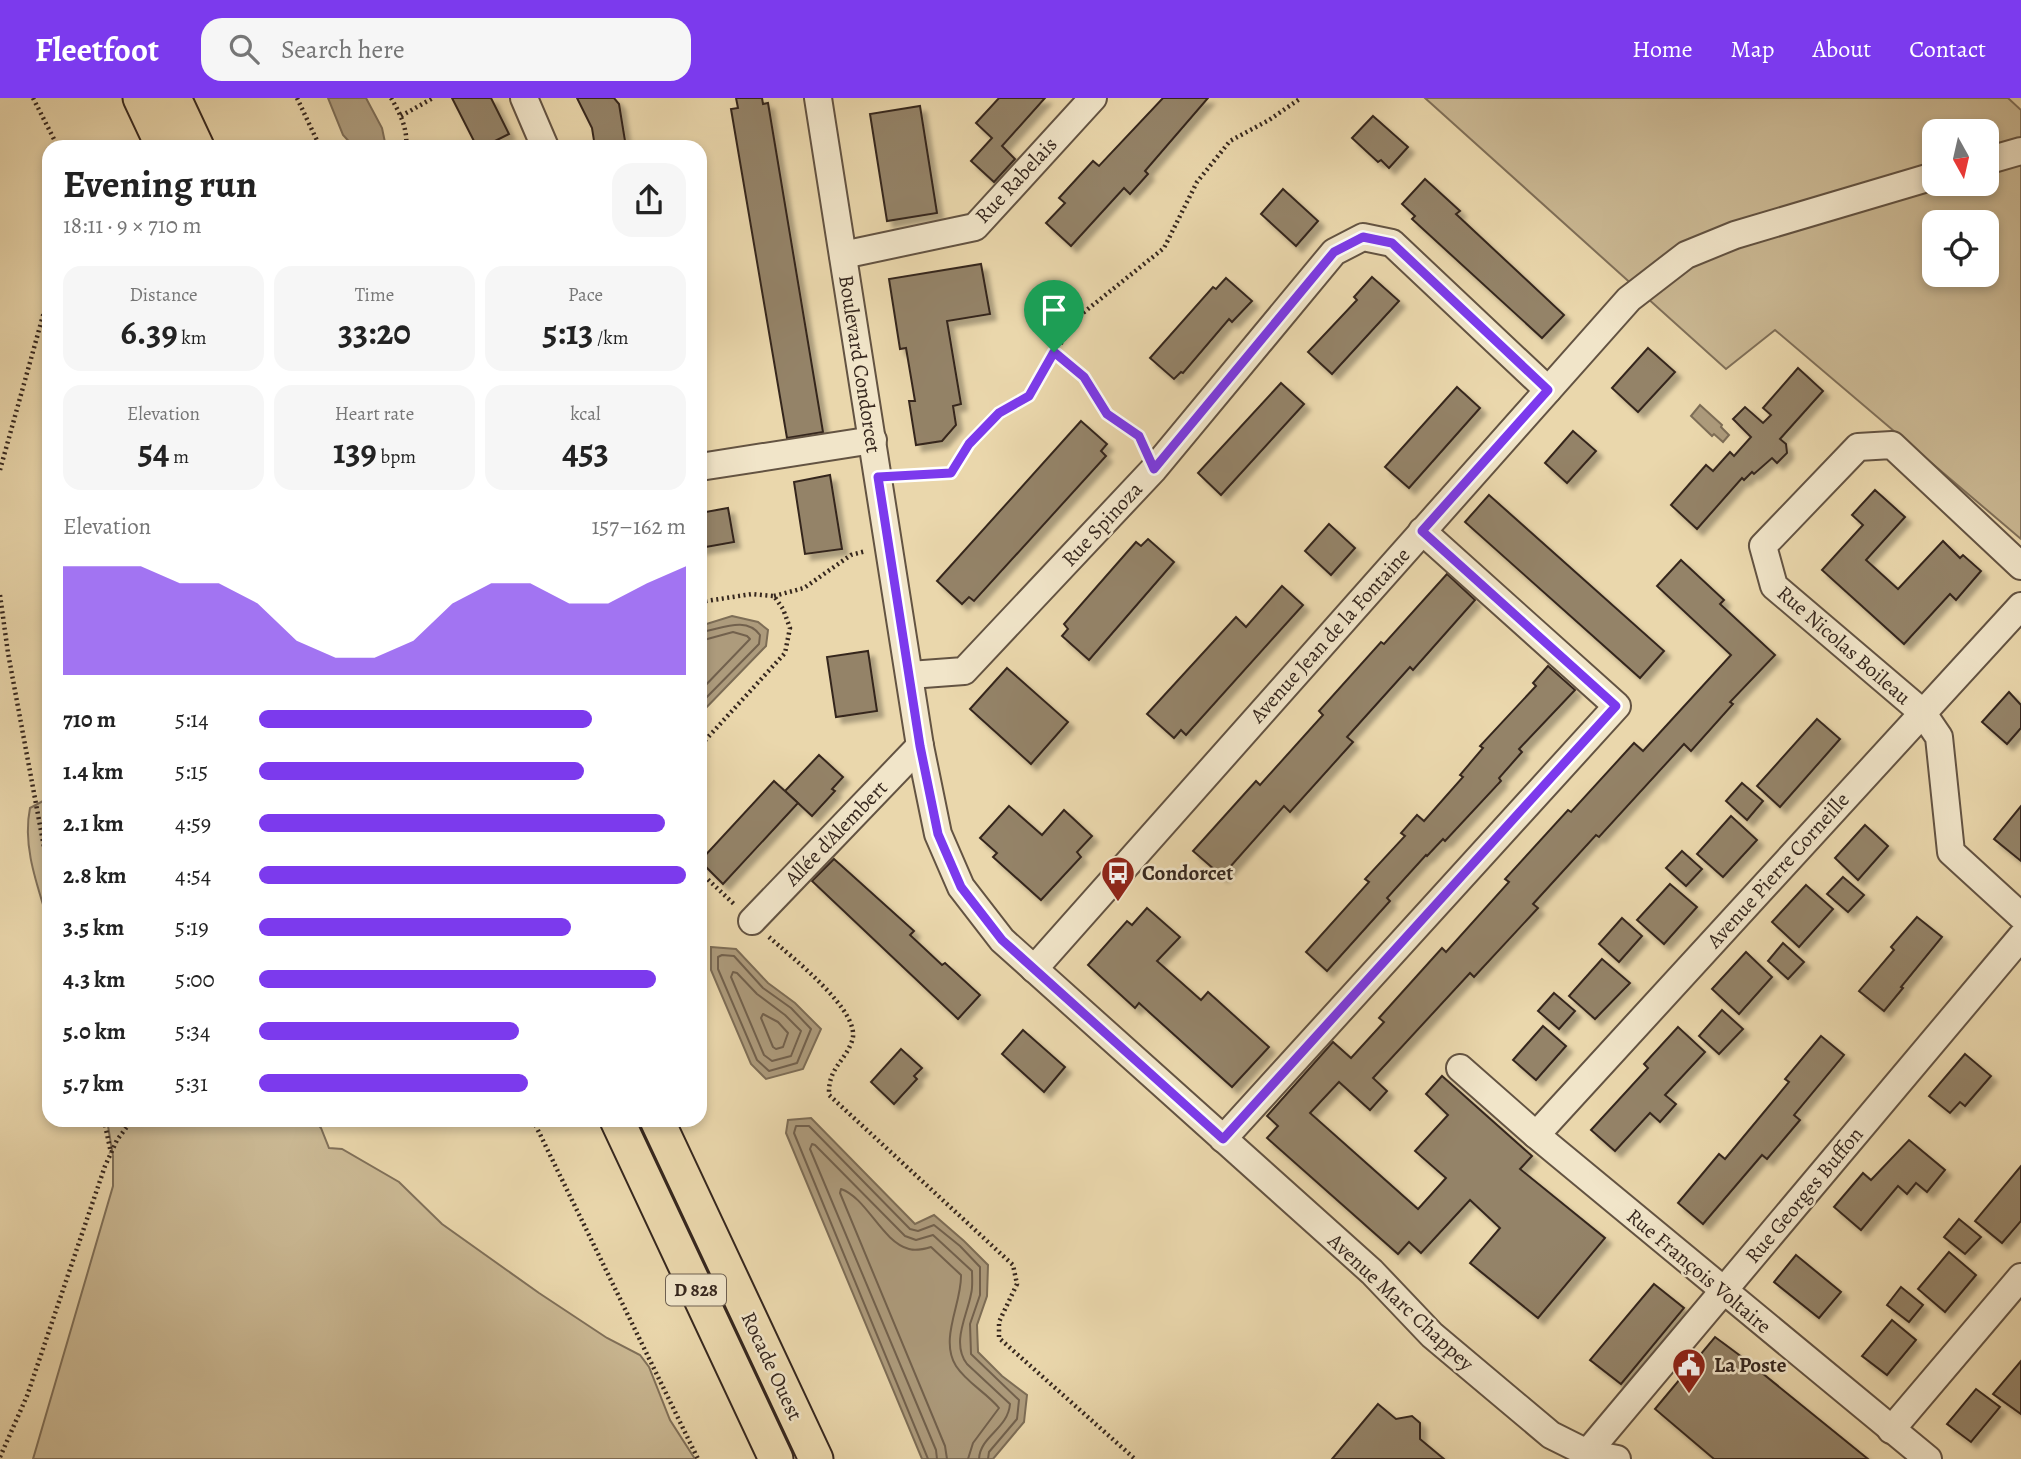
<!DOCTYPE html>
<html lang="en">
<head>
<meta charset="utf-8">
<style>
  body { margin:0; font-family:Alegreya,serif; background:#f6f6f6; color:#222; height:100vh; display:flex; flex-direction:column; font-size:26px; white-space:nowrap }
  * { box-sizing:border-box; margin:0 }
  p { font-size:23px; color:#767676 }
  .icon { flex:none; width:38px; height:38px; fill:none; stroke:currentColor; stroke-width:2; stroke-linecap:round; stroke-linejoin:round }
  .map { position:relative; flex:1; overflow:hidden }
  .details { position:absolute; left:42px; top:42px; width:665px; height:987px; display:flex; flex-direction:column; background:#fff; border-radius:21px; box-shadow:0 4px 10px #0003 }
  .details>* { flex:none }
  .needle { width:46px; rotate:172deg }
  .controls { position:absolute; left:1922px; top:21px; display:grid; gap:14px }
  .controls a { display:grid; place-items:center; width:77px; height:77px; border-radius:14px; background:#fff; box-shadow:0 4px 10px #0003; font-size:35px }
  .pin { position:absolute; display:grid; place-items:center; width:60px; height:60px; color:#fff; margin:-72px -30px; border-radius:50% 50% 50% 0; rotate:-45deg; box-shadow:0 0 7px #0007 }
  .pin .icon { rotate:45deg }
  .round { display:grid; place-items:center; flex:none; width:74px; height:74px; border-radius:21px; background:#f6f6f6 }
  .overview { display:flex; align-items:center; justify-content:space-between; height:119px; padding:0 21px }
  h1 { font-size:38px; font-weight:700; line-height:52px }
  .figures { display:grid; grid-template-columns:repeat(3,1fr); gap:10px; height:119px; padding:7px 21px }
  .figures div { display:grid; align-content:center; border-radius:18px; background:#f6f6f6; text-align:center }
  .figures b { font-size:35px; font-weight:700 }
  .figures small { font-size:19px; font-weight:400 }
  .figures p { font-size:19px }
  .chart { height:196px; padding:14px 21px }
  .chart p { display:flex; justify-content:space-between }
  .chart svg { width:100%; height:126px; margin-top:7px; fill:#7c3aed; opacity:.7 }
  ul { padding:0 21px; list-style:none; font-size:23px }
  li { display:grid; grid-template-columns:112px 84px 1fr; align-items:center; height:52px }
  li i { height:18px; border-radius:9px; background:#7c3aed }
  header { display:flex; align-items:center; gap:42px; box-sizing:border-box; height:98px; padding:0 35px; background:#7c3aed; color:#fff }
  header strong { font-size:33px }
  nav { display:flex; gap:38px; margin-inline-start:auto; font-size:24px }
  .search { width:490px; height:63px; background:#f6f6f6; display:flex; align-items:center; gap:18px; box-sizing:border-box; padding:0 24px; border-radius:21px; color:#767676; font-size:26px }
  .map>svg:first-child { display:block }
</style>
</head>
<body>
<header>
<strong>Fleetfoot</strong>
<div class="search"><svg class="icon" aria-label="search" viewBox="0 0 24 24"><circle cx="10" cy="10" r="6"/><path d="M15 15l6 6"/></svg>Search here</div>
<nav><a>Home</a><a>Map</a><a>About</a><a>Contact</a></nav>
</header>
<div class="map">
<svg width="2021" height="1361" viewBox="0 0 2021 1361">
  <defs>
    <filter id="shadow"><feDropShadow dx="6" dy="6" stdDeviation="2" flood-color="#0004"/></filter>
  </defs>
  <rect width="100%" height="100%" fill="#ead7ac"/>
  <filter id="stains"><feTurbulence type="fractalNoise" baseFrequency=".00286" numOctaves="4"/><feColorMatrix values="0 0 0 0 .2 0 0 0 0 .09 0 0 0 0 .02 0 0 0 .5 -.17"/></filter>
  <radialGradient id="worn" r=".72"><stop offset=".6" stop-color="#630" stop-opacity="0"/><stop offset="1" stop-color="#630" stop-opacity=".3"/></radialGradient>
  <g fill="#cbb994" stroke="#807059" stroke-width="2" fill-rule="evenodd">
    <path d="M1425,0h583l13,12v429l-246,-209 -49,39zM1934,33h52v53h-52zM1934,124h52v53h-52z"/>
    <path d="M49,702v124c-11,-37 -27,-77 -19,-116l13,-7z"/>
    <path d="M107,1022h207l7,8 8,20 13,1 57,33 43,42 97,69 68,45 33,17 9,12 21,53 25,39h-662l80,-273v-30z"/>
  </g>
  <g fill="#ad9b7c" stroke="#7d6d56" stroke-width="2">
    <path d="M328,0h38l16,30 4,19h-32l-11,-12z"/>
    <path d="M1700,307l22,20 -1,2 8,8 -6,7 -9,-8 -2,2 -21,-20z"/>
    <path d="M732,518l26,6 10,8 -2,16 -66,68v-88z"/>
    <path d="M711,849l25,2 32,34 27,20 26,26 -18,40 -37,10 -15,-15 -40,-94z"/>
    <path d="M811,1020l104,106 19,-9 30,26 24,24 -1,31 -10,29 1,27 24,24 25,19 -3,27 -31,37h-71l-136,-326 2,-13z"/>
  </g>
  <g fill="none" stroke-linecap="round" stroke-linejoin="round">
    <g stroke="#72614d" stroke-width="2">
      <path d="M700,534c19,-2 46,-17 60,3l-1,9 -59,60"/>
      <path d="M700,543l33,-9 14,4 3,3 -50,52"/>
      <path d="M722,857l12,1 29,32 28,20 20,21 -14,34 -28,8 -12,-11 -39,-91v-12z"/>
      <path d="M733,874l4,1 20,21 28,21 16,16 -10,25 -19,5 -8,-6 -33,-78z"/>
      <path d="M763,916l15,8 10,11 -5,14 -7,2 -3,-2 -12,-29z"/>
      <path d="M928,1361l-134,-326 2,-7h13l101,103 8,2 16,-6 26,21 20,21v28l-10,29 1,30 48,46 -2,19 -28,33 -1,7"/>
      <path d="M937,1361l-1,-9 -126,-301 2,-5 3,1 90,91 11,4 17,-5 39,36c0,7 1,16 -1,23 -4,22 -20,49 -4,70l43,40c-2,25 -30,32 -31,55"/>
      <path d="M947,1361l-2,-13 -105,-253 1,-4c26,9 41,53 68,60 8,2 15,0 22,-2l30,28c1,28 -22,64 -5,91 11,17 31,27 43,42l-26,35 -5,16"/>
    </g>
  </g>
  <g fill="#948368" stroke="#36271e" stroke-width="2" filter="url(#shadow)">
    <path d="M452,0h39l18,36 -26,13h-6z"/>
    <path d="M577,0h37l5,6 7,43h-31l-3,-19z"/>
    <path d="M736,0h26l1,6 5,-1 55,329 -36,6 -56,-329 7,-1z"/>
    <path d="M999,0h46l-43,48 13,13 -21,23 -23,-21 21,-23 -16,-15z"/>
    <path d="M1163,0h45l-63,73 3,3 -18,20 -6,-6 -53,58 -25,-23 19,-20 -6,-5 34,-37 6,5z"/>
    <path d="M920,8l17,107 -50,8 -17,-107z"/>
    <path d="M1373,18l35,31 -19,21 -8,-8 -3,2 -26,-24z"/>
    <path d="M1425,81l35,32 -4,3 108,101 -22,23 -130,-119 3,-3 -13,-12z"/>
    <path d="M1283,91l35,32 -22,25 -35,-32z"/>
    <path d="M981,166l9,50 -43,7 14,83 -8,2 3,19 -14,16 -26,4 -7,-44h6l-9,-53 -6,1 -11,-70z"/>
    <path d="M1372,179l27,24 -67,73 -24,-22 49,-52 -3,-3z"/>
    <path d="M1226,180l26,23 -20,21 -3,-3 -46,54 -2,-1 -7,7 -24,-21 63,-71 3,2z"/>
    <path d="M1648,250l27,24 -37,40 -26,-24z"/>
    <path d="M1798,270l25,23 -43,48 6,5 1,9 -10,10 -5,-5 -18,16 -2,-2 -8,8 -2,-2 -45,51 -26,-24 35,-40 7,6 17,-19 4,4 17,-19 -18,-18 12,-12 18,16 8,-8 -8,-7z"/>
    <path d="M1281,285l23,21 -83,91 -23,-22z"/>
    <path d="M1457,289l23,21 -71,80 -24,-21z"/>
    <path d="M1081,323l26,23 -6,7 5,5 -132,145 -5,-4 -7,7 -25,-23z"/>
    <path d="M1573,333l23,20 -29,32 -22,-20z"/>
    <path d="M830,377l12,74 -37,5 -11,-72z"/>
    <path d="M1875,392l30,27 -39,43 32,29 45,-48 17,17 3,-3 18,16 -25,29 -6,-6 -46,50 -82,-74 41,-45 -11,-10z"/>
    <path d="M1489,397l175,156 -24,27 -175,-156z"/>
    <path d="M728,410l6,34 -34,6v-35z"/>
    <path d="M1329,426l26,24 -24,27 -26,-24z"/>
    <path d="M1148,441l26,23 -85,98 -27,-24 6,-7 -4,-5 72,-82 5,4z"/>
    <path d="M1681,462l43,40 -4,4 55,51 -45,47 3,2 -42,47 -7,-7 -85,93 -3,-2 -63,69 5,4 -64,69 -4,-4 -97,105 14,13 -17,19 -31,-28 -29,31 108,96 28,-31 -31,-27 33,-36 -22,-21 16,-18 90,80 -12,13 85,69 -67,80 -68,-55 30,-35 -30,-28 -49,53 -12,-11 -11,12 -131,-116 11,-12 -11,-10 66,-74 18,16 33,-36 -5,-4 63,-70 4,4 63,-70 -4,-3 63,-69 3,2 63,-69 9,8 88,-96 -74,-69z"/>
    <path d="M1447,476l28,26 -62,70 -3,-3 -63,70 6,5 -63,70 -6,-6 -62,70 -29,-25 63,-70 4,4 63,-70 -4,-4 62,-69 3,2z"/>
    <path d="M1282,488l21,19 -117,130 -5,-5 -7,8 -27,-24 89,-97 10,10z"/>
    <path d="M868,553l9,60 -41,6 -9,-60z"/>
    <path d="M1548,568l27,24 -56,59 3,3 -23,26 2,3 -56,60 -2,-2 -16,17 -1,-1 -39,43 3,3 -63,70 -21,-19 63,-70 -4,-3 40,-43 -4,-3 16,-18 7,6 39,-44 -3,-2 23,-27 -3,-2 56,-60 -3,-3z"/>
    <path d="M1007,570l61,54 -37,42 -61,-55z"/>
    <path d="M2009,594l12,13v23l-14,16 -25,-22z"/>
    <path d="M1817,621l23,20 -60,68 -23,-21z"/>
    <path d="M819,657l24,22 -11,12 3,2 -23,25 -27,-25z"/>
    <path d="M774,683l24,22 -75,81 -23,-23z"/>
    <path d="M1742,685l21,18 -16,19 -21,-19z"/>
    <path d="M1009,708l33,29 22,-25 28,26 -15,16 4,5 -40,43 -48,-43 4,-4 -17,-15z"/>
    <path d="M2021,708v55l-27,-22z"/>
    <path d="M1731,718l26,24 -34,37 -26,-23z"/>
    <path d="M1865,727l23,21 -30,34 -23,-22z"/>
    <path d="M1682,753l20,18 -16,17 -20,-18z"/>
    <path d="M834,761l80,72 -4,4 32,30 3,-2 35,32 -22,24 -146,-138z"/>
    <path d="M1843,779l21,18 -16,17 -21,-18z"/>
    <path d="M1670,786l27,23 -33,37 -27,-24z"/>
    <path d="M1806,787l27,24 -34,38 -27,-25z"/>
    <path d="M1147,810l33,29 -23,24 44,39 7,-8 61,55 -37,40 -93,-84 -4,5 -47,-43 39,-44 5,4z"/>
    <path d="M1917,819l25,20 -41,50 2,1 -19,23 -25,-20 35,-41 -3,-3z"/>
    <path d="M1622,820l20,18 -23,26 -20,-18z"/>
    <path d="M1783,845l21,19 -16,17 -20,-18z"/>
    <path d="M1746,854l26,25 -33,37 -27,-25z"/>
    <path d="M1602,861l28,24 -35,36 -26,-23z"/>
    <path d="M1554,895l21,18 -16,18 -21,-18z"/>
    <path d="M1722,912l21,19 -24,25 -20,-18z"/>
    <path d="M1543,928l23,20 -30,34 -23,-20z"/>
    <path d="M1678,929l27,25 -40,43 11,9 -16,18 -10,-9 -35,38 -24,-21 57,-62 -4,-4z"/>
    <path d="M1023,932l42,37 -21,25 -42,-38z"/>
    <path d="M1821,938l23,19 -50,60 6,5 -33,39 -5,-4 -59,69 -25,-21 41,-49 6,5 64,-77 -4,-3z"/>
    <path d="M901,951l21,19 -8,8 3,3 -23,25 -23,-22z"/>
    <path d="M1965,956l26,22 -26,30 -5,-4 -10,11 -21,-17z"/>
    <path d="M1909,1042l36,30 -18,22 -11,-9 -9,11 -9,-8 -37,44 -27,-23 29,-34 8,7z"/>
    <path d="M2021,1068v55l-19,22 -27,-22z"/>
    <path d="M1959,1121l22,18 -16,17 -21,-17z"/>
    <path d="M1949,1154l27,23 -31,37 -27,-23z"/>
    <path d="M1796,1157l45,37 -22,26 -45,-36z"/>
    <path d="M1654,1186l30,24 -63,76 -31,-24z"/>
    <path d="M1901,1189l22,18 -14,17 -22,-17z"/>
    <path d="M1892,1222l24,20 -29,35 -25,-19z"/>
    <path d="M1715,1239l31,23 122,99h-154l-59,-50z"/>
    <path d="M2021,1263v53l-28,-20z"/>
    <path d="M1976,1291l24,18 -29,35 -24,-18z"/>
    <path d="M1378,1306l18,15 16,-3 8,7v16l24,20h-112z"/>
  </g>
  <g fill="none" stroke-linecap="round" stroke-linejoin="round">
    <g stroke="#635342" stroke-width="30">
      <g id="minor">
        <path d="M524,0l21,49"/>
        <path d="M818,0l102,648 18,88 23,53 41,53 370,332 60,63 119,100 36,18 30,6"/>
        <path d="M1986,63l35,-10"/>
        <path d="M843,157l132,-28 118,-129"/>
        <path d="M700,369l173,-27"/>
        <path d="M2021,468l-129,-121 -34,2 -95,99 11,40 148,126 17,25 12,115 70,64"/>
        <path d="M910,577l54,-4 190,-202 180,-217 29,-15 29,6 156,147"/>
        <path d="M752,823l168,-175"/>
        <path d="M1034,871l595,-670 57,-44 49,-20 199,-59"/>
        <path d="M1460,970l76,67 392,324"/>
        <path d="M1536,1037l485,-529"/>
        <path d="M1223,1041l394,-433 -195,-175"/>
        <path d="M1891,1332l130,-153"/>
        <path d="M1587,1355l434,-516"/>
      </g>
    </g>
    <g stroke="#36271e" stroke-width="37">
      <g id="major">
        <path d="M140,0l23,49"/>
        <path d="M174,0l23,49"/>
        <path d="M617,1022l159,339"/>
        <path d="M657,1022l159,339"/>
      </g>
    </g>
    <g stroke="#36271e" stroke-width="4.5" stroke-dasharray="2 3.5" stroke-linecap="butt">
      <path d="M33,0l25,49"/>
      <path d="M297,0l23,49"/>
      <path d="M391,0c9,15 17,31 15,49"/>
      <path d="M401,18l32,-18"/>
      <path d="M1054,254l30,25 23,37 32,22 3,6"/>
      <path d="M0,372l49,-176"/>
      <path d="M904,377l47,-2 18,-29 30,-31 30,-17 16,-31 38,-52 81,-65 33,-66 33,-41 39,-21 32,-22"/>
      <path d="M0,497l8,58 41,221"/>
      <path d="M774,498l30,-8 47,-33 15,-4"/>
      <path d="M700,504l52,-8 22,2 9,13 7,19 -5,25 -85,93"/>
      <path d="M700,774l35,33"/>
      <path d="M769,839c21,19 94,75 83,104 -8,22 -24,27 -23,54l184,170 4,19 -18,38v16l136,121"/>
      <path d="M104,1022l7,33"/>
      <path d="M533,1022l165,339"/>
      <path d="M0,1359l27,-61 78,-230 12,-26 15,-20"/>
    </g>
    <use href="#minor" stroke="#f1e5c9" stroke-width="26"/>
    <use href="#major" stroke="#ead7ac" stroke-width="33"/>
  </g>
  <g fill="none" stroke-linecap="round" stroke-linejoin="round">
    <g stroke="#fff" stroke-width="14">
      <path id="route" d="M1363,139l29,6 156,147 -126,141 194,175 -393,433 -221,-199 -41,-53 -23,-53 -18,-88 -42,-269 73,-4 18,-29 30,-31 30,-17 25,-44 30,25 23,37 32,22 15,33 180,-217z"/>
    </g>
    <use href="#route" stroke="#7c3aed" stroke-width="9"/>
  </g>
  <defs>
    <g id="bus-pin" transform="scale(1.75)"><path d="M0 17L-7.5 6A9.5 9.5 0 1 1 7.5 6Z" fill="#8f2418" stroke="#f1e5c9"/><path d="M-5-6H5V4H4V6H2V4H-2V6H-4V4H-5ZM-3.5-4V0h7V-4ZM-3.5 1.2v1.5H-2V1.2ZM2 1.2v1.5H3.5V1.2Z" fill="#fff"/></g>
    <g id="civic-pin" transform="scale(1.75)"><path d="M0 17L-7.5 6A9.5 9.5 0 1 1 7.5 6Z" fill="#8f2418" stroke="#f1e5c9"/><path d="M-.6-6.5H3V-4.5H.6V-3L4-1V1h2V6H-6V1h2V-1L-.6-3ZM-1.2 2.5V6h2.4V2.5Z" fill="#fff"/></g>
  </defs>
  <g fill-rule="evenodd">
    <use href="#bus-pin" x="1118" y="775"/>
    <use href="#civic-pin" x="1689" y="1267"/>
  </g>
  <g text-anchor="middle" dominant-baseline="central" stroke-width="5" stroke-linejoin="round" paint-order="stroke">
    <rect fill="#f1e5c9" stroke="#6e6051" stroke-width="2" x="666" y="1176.5" width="60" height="31" rx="5"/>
    <g font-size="19" font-weight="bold" fill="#36271e">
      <text x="696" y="1192">D 828</text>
    </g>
    <g font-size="21" fill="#36271e" stroke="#f1e5c9">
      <text transform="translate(1016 82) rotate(-47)">Rue Rabelais</text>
      <text transform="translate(860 266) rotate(81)">Boulevard Condorcet</text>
      <text transform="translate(1102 426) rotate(-47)">Rue Spinoza</text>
      <text transform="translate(1330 537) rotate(-48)">Avenue Jean de la Fontaine</text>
      <text transform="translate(1844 547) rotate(41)">Rue Nicolas Boileau</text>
      <text transform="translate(836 735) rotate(-46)">Allée d'Alembert</text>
      <text transform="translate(1778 772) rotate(-48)">Avenue Pierre Corneille</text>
      <text transform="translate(1804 1097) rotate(-50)">Rue Georges Buffon</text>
      <text transform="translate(1699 1173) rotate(40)">Rue François Voltaire</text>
      <text transform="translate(1401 1204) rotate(43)">Avenue Marc Chappey</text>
      <text transform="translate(772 1268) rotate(65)">Rocade Ouest</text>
    </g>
    <g font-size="21" font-weight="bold" fill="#36271e" stroke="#f1e5c9" text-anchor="start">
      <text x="1142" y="775">Condorcet</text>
      <text x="1714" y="1267">La Poste</text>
    </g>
  </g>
  <rect width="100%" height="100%" filter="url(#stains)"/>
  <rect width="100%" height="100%" fill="url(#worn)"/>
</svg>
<div class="controls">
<a><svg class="needle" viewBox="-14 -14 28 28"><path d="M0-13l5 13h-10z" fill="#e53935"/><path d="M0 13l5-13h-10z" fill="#767676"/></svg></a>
<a><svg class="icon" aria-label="locate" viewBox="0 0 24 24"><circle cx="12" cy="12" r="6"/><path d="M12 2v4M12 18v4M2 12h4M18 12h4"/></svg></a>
</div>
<div class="pin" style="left:1054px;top:254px;background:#1e9e55"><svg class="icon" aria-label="arrive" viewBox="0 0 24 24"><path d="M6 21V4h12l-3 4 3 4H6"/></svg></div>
<section class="details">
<div class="overview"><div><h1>Evening run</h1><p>18:11 · 9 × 710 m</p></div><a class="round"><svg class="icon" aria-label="share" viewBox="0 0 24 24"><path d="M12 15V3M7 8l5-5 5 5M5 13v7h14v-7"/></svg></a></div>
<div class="figures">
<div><p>Distance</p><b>6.39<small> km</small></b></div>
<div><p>Time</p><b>33:20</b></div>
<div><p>Pace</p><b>5:13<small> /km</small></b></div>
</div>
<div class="figures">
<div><p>Elevation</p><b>54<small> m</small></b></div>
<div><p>Heart rate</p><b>139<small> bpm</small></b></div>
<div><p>kcal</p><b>453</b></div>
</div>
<div class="chart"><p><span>Elevation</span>157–162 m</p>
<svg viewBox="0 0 160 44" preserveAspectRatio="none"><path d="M0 44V6L10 6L20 6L30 12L40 12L50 19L60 32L70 38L80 38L90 32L100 19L110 12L120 12L130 19L140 19L150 12L160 6V44z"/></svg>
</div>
<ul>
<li><b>710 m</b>5:14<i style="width:78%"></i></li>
<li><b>1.4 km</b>5:15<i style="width:76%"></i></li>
<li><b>2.1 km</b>4:59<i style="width:95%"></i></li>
<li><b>2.8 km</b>4:54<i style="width:100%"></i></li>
<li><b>3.5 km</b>5:19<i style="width:73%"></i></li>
<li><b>4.3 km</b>5:00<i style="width:93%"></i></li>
<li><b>5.0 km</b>5:34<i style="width:61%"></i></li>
<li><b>5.7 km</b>5:31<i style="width:63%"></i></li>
</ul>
</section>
</div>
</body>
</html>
